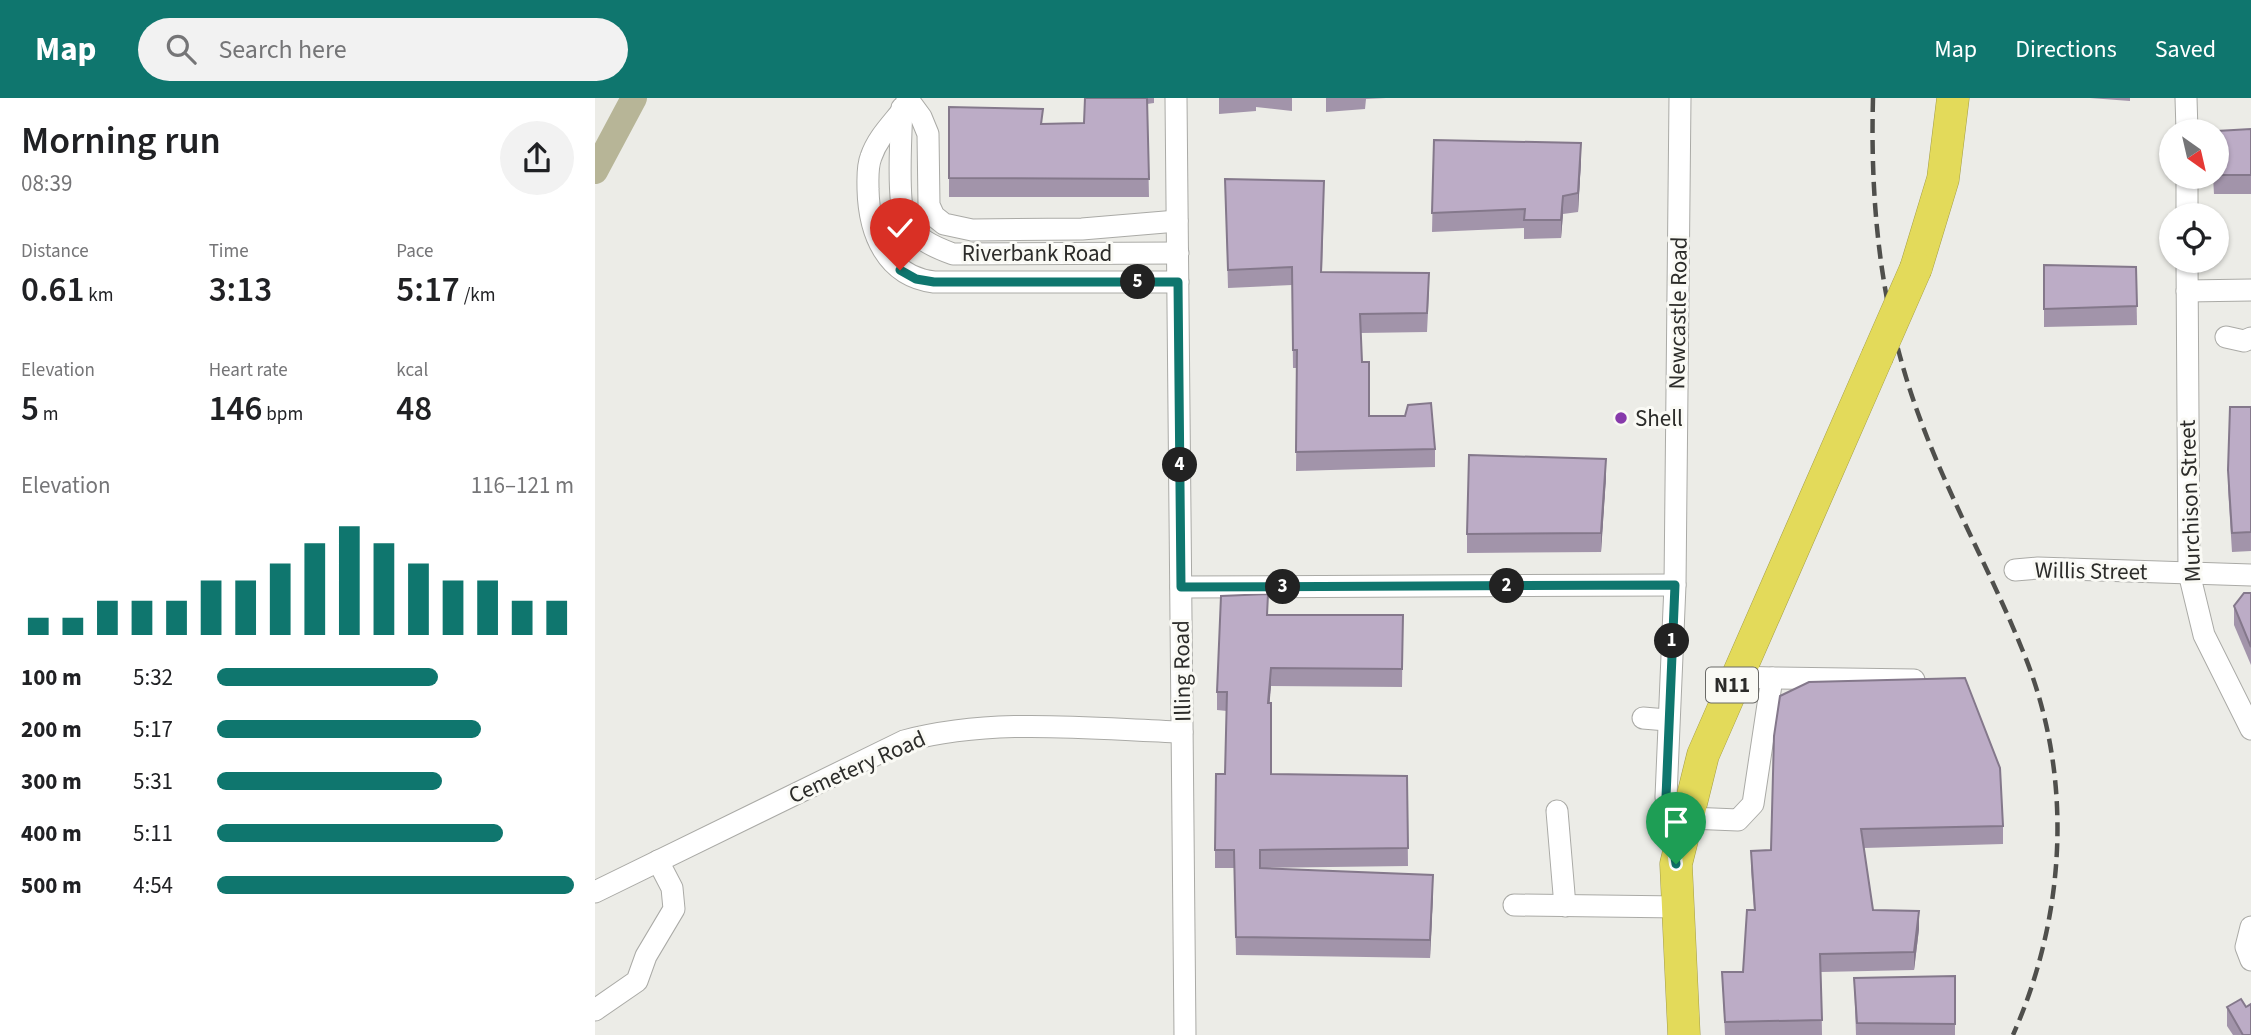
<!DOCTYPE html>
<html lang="en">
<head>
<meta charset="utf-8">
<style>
  body { margin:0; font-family:"Source Sans 3",sans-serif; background:#f2f2f2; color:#202124; height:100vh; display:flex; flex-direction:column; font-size:26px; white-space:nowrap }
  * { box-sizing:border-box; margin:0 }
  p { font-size:23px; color:#757577 }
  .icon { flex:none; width:38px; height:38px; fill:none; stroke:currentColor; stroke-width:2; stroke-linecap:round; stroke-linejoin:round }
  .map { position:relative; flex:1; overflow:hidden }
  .panel { display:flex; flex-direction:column; background:#fff; width:595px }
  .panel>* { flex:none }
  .needle { width:46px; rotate:146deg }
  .buttons { position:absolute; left:1564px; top:21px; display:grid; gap:14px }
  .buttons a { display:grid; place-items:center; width:70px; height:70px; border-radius:50%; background:#fff; box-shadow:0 2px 5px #0004; font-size:35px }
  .pin { position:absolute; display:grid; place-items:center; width:60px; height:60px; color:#fff; margin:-72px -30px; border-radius:50% 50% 50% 0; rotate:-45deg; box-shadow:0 0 7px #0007 }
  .pin .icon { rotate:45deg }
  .km { position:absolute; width:35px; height:35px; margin:-18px; border-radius:50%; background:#222; color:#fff; font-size:19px; line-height:35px; text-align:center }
  .round { display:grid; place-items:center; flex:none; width:74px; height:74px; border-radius:37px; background:#f2f2f2 }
  .head { display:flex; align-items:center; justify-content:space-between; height:119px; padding:0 21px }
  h1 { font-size:38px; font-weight:600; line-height:52px }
  .stats { display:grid; grid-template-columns:repeat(3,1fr); gap:10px; height:119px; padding:7px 21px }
  .stats div { display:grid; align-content:center }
  .stats b { font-size:35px; font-weight:600 }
  .stats small { font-size:19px; font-weight:400 }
  .stats p { font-size:19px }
  .chart { height:196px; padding:14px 21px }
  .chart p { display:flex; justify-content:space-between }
  .chart svg { width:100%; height:126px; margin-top:7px; stroke:#0f766e; stroke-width:6 }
  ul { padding:0 21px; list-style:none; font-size:23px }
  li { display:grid; grid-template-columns:112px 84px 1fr; align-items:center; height:52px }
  li i { height:18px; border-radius:9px; background:#0f766e }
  header { display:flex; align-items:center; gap:42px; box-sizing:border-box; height:98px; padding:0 35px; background:#0f766e; color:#fff }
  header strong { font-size:33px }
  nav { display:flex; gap:38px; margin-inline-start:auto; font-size:24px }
  .search { width:490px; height:63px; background:#f2f2f2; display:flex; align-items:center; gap:18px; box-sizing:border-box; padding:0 24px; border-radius:38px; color:#757577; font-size:26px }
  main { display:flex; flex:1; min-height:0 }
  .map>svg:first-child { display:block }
</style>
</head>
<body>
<header>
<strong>Map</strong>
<div class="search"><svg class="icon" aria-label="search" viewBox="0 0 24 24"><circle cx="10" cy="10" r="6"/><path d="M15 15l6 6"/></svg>Search here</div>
<nav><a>Map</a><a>Directions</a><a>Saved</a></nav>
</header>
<main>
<section class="panel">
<div class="head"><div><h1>Morning run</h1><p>08:39</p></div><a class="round"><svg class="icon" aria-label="share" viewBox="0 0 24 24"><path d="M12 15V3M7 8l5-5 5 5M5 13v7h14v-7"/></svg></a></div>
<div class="stats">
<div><p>Distance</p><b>0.61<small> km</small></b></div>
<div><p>Time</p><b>3:13</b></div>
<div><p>Pace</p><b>5:17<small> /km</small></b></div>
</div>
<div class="stats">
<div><p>Elevation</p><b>5<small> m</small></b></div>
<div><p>Heart rate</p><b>146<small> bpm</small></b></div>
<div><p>kcal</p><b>48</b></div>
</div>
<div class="chart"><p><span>Elevation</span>116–121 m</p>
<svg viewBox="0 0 160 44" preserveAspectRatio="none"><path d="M5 44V38M15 44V38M25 44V32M35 44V32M45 44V32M55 44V25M65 44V25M75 44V19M85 44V12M95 44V6M105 44V12M115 44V19M125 44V25M135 44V25M145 44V32M155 44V32"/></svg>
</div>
<ul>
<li><b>100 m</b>5:32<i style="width:62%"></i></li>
<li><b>200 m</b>5:17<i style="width:74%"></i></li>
<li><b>300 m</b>5:31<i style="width:63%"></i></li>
<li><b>400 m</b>5:11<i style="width:80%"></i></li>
<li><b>500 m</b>4:54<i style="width:100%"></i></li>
</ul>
</section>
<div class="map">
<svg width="1656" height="937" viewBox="0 0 1656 937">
  <rect width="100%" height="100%" fill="#ecece7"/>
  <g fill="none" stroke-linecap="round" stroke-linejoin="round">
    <path stroke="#b7b597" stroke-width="26" d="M0,73l39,-73"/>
    <g stroke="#aaaaa6" stroke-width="23">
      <g id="minor">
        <path d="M312,0l14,19 7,17 1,71 5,11 10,8 28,6 110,-1 95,-8"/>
        <path d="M581,0l9,937"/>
        <path d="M1591,0l1,33"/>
        <path d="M307,10c-1,22 -5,94 3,111 10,20 29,28 48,35l225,-1"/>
        <path d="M307,13c-12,15 -25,28 -31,46 -4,10 -3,21 -3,32 1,44 18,87 66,93h244"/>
        <path d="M1592,79v38"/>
        <path d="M1592,163l2,312 15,62 47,94"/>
        <path d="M1592,193l64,-1"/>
        <path d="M1631,239l18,4 7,-3"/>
        <path d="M1420,472l23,-2 213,7"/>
        <path d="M586,489l494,-2"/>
        <path d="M1177,580l142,2"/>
        <path d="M1048,620l24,2"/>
        <path d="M962,713l8,95"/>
        <path d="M1094,720l49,2 15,-16 19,-126 -36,-1"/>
        <path d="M1079,753l-8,-54 9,-212 5,-487"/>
        <path d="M0,794l309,-151c91,-24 185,-12 278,-9"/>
        <path d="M919,807l165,2"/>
        <path d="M1656,829l-5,20 5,13"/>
        <path d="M0,912l42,-29 9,-25 28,-47 -2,-21 -14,-27"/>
      </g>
    </g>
    <g stroke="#a39d49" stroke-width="33">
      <g id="highway">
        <path d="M1321,170l27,-89 10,-81"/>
        <path d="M1089,937l-8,-171 27,-109 174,-398"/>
      </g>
    </g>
    <use href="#minor" stroke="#fff" stroke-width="21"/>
    <use href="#highway" stroke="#e3da5a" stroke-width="32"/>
    <path stroke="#4f4f4c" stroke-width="4.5" stroke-dasharray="14 7" stroke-linecap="butt" d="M1278,0c-3,109 8,215 46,318 29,80 71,154 103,233 52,124 45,264 -9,386"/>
    <g stroke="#a39d49" stroke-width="33" stroke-linecap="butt">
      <path id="highway-bridge" d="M1282,259l39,-89"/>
    </g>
    <use href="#highway-bridge" stroke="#e3da5a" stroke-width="32"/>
  </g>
  <g fill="#a294aa">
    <path d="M490,0h69v5l-7,1 2,93h-200v-90l94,17 41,-1z"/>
    <path d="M624,0h73v13l-36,-4v4l-37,3z"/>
    <path d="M731,0h60l-20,1 -1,10 -39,3z"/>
    <path d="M1495,0h40v3z"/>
    <path d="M1656,31v65h-37l-1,-17h4v-46z"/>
    <path d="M839,42l147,21 -3,51 -15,2 -2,24 -37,1v-11l-92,4z"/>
    <path d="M630,81l99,20 -2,73 107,20 -2,40 -67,1 2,29 7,54 66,33v18l-139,4 1,-103h-4l-1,-83 -64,3z"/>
    <path d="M1449,167l92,2 1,58 -93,2z"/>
    <path d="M1656,309v144l-19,1 -4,-64v-18z"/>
    <path d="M1011,379l-5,75 -134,1v-19z"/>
    <path d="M1656,495v72l-17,-40v-19z"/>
    <path d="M673,517h135l-1,72 -131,-1 -2,17 2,71 136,2 1,90 -148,2 173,25 -3,65 -194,-3 -2,-87h-19v-18l10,-76 2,-63 -10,-1v-18z"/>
    <path d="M1214,584l194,144v18l-139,4 9,62 46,19 -5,41 -93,2 1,63h-97l-3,-63h21l11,-62 -3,-41v-18l20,-1z"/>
    <path d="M1360,878v59h-99l-2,-57z"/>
    <path d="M1632,909h19l5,28h-18l-6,-9z"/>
  </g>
  <g fill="#84788b">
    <path d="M986,45v18l-3,51v-19z"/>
    <path d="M968,98v18l-2,24v-18z"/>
    <path d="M1011,361v18l-5,75v-19z"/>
    <path d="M676,570v18l-3,36v-19z"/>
    <path d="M838,777v18l-3,65v-18z"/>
    <path d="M1324,813v18l-5,41v-18z"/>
  </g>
  <g fill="#bcacc6" stroke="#84788b" stroke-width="2">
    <path d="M490,0h62l2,81 -200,-1v-71l94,2 -2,15 43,-1z"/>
    <path d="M1656,31v46h-34v-44z"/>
    <path d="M839,42l147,3 -3,50 -15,3 -2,24h-37l1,-11 -93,4z"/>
    <path d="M630,81l99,2 -3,91 108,1 -2,40 -67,1 2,48h7v54h36l3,-11 23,-2 4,46 -139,3 1,-102h-4l-1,-83 -64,3z"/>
    <path d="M1449,167l92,2 1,39 -93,3z"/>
    <path d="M1635,309h21v125l-19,1 -4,-63z"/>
    <path d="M874,357l137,4 -5,74 -134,1z"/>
    <path d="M1649,495h7v54l-17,-41z"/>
    <path d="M673,496l-1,21h136l-1,54 -131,-1 -3,35h3v71l136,2 1,72 -148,2v18l173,7 -3,65 -194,-3 -2,-87h-19l1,-76h9l2,-82h-10l4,-96z"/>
    <path d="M1370,580l35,90 3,58 -142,3 12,81 46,1 -5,41 -94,2 2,66 -97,2 -3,-50h21l4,-62h8l-4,-59 20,-1 3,-114 6,-40 29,-14z"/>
    <path d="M1360,878v48l-98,-1 -3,-45z"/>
    <path d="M1646,901l5,8 5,-3v31h-8l-16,-28z"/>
  </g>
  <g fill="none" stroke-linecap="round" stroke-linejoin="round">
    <g stroke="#fff" stroke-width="14">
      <path id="route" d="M305,172l16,9 18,3h244l3,305 494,-2 -9,212 10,67"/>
    </g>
    <use href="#route" stroke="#0f766e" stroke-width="9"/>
  </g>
  <circle fill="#873aab" stroke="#fafaf5" stroke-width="2.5" cx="1026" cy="320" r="7"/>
  <g text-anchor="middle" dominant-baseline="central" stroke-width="6" stroke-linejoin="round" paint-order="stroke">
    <rect fill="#fafaf5" stroke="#6a6a67" stroke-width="2" x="1111" y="569.5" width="52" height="35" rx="5"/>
    <g font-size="21" font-weight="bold" fill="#2c2c2a">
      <text x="1137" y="587">N11</text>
    </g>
    <g font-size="23" fill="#2c2c2a" stroke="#fafaf5">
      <text x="442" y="155">Riverbank Road</text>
      <text transform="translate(1083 215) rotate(-89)">Newcastle Road</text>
      <text transform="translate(1595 403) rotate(-92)">Murchison Street</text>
      <text transform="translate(1496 473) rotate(1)">Willis Street</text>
      <text transform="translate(587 573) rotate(-91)">Illing Road</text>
      <text transform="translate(262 669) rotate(-24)">Cemetery Road</text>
    </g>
    <g font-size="23" fill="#2c2c2a" stroke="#fafaf5" text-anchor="start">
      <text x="1040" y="320">Shell</text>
    </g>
  </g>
</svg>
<div class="buttons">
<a><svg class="needle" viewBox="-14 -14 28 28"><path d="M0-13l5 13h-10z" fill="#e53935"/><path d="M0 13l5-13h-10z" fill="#757577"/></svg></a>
<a><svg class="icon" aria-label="locate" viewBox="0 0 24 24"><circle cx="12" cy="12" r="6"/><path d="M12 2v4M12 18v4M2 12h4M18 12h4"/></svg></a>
</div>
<div class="pin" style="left:1081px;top:766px;background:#1e9e55"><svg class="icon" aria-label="arrive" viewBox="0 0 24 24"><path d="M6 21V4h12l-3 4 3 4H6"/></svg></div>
<div class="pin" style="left:305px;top:172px;background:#d93025"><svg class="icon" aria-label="check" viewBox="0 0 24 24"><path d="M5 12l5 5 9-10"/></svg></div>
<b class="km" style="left:1077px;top:543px">1</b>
<b class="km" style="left:912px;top:488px">2</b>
<b class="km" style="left:688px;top:489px">3</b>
<b class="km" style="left:585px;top:367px">4</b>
<b class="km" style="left:543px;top:184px">5</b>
</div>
</main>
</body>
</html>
